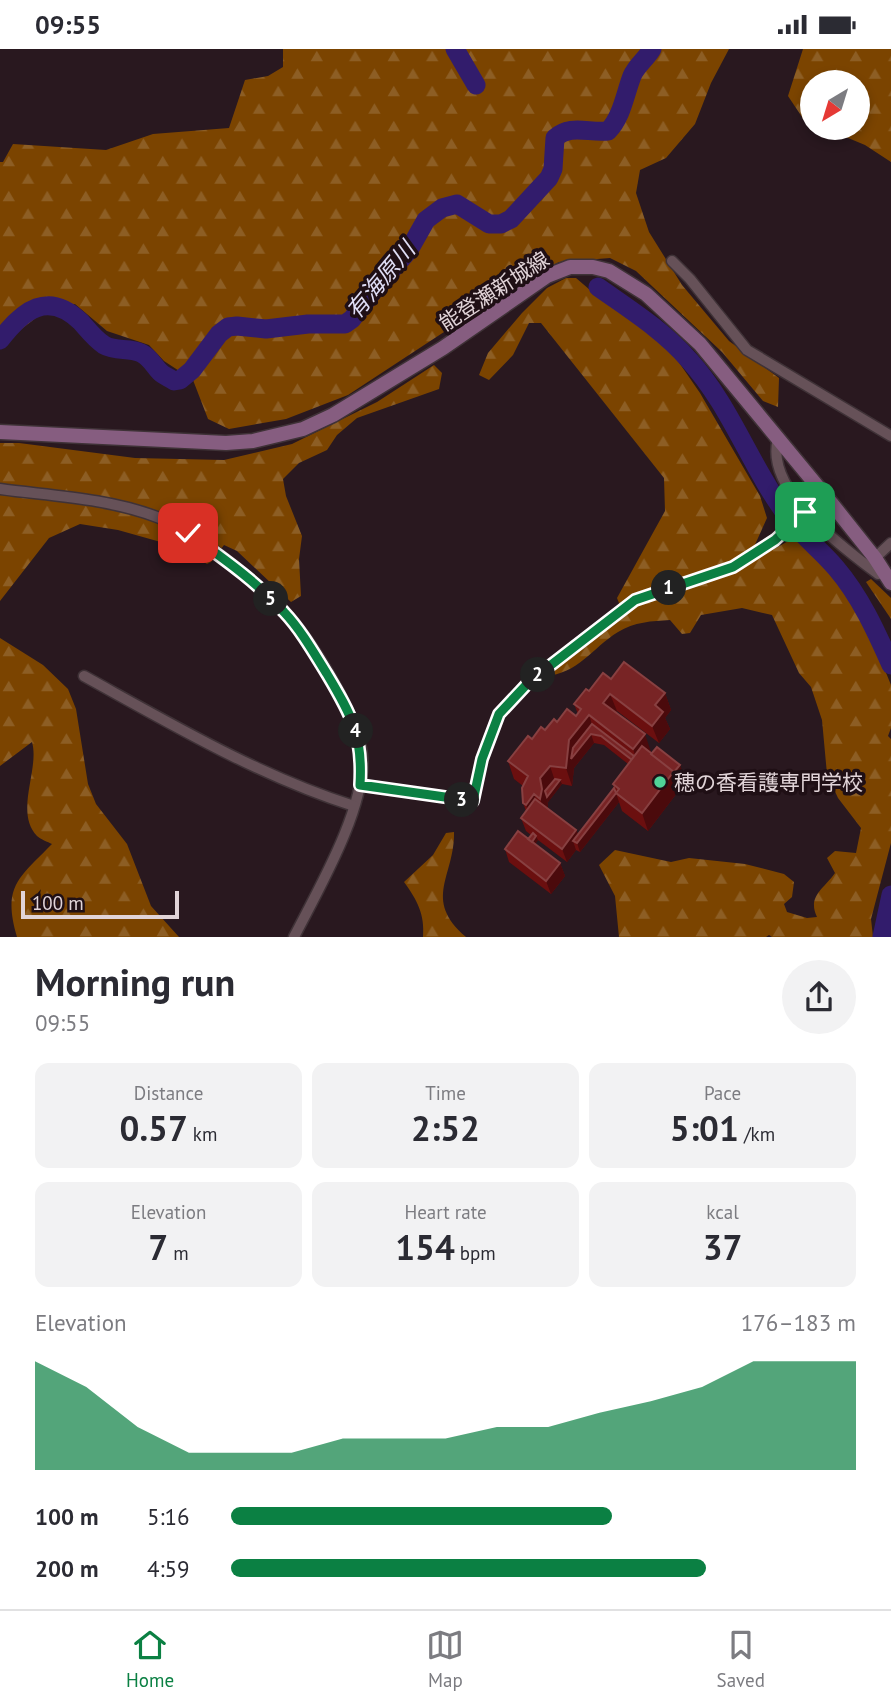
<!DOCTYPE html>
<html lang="en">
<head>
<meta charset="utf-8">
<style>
  body { margin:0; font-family:"PT Sans","Noto Sans JP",sans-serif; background:#f2f2f3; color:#2b2b33; height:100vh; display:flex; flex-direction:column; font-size:26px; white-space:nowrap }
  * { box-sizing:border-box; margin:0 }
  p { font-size:23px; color:#7c7c81 }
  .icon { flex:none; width:38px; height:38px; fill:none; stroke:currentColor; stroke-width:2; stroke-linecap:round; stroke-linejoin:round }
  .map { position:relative; height:888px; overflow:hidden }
  .sheet { display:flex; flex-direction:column; background:#fff; flex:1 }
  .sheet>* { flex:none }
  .needle { width:46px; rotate:218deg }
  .buttons { position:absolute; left:800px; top:21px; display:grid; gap:14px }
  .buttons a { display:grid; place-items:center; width:70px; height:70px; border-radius:50%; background:#fff; box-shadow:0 4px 10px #0003; font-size:35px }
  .scale { position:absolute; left:21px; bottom:18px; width:158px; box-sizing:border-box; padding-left:7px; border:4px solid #e1d4d8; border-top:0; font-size:19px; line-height:24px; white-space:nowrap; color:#e1d4d8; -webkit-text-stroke:5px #1f0f15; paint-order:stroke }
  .pin { position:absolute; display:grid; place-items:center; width:60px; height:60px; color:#fff; margin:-30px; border-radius:14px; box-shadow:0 4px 10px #0006 }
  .km { position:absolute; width:35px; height:35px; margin:-18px; border-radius:50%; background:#222; color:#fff; font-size:19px; line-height:35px; text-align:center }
  .round { display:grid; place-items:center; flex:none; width:74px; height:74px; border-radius:37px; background:#f2f2f3 }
  .summary { display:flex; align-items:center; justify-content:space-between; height:119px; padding:0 35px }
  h1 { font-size:38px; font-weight:700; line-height:52px }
  .metrics { display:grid; grid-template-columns:repeat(3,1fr); gap:10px; height:119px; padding:7px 35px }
  .metrics div { display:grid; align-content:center; border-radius:14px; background:#f2f2f3; text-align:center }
  .metrics b { font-size:35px; font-weight:700 }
  .metrics small { font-size:19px; font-weight:400 }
  .metrics p { font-size:19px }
  .chart { height:196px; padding:14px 35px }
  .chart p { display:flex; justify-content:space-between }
  .chart svg { width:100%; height:126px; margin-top:7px; fill:#0b8043; opacity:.7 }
  ul { padding:0 35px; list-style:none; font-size:23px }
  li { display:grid; grid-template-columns:112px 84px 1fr; align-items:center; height:52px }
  li i { height:18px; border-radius:9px; background:#0b8043 }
  .status { display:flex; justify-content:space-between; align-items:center; height:49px; padding:0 35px; background:#fff; direction:ltr }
  .status svg { height:19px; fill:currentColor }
  .menu { display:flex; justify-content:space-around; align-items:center; height:98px; border-top:2px solid #e1e1e2; background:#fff; font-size:19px; color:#7c7c81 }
  .menu a { display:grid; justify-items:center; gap:4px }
  .menu .active { color:#0b8043 }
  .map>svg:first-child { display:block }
</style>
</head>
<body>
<div class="status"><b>09:55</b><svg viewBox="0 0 49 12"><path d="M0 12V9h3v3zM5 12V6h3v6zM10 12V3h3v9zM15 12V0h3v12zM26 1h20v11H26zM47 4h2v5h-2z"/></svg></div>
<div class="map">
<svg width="891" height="888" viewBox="0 0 891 888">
  <defs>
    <pattern id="forest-firs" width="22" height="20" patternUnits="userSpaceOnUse" patternTransform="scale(1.75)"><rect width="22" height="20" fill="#7b4400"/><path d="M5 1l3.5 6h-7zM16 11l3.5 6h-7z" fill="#8d5e24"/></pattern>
  </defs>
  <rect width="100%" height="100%" fill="#29181f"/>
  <g fill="url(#forest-firs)">
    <path d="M283,0h446l-18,34 -16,41 -29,34 -26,12 -4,23 13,39 33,53 47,56 50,37 -1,29 -15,-6 -41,-49 -86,-81 -26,-13 -51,4 -67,38 -18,4 -30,28 -96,63 -62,24 -57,10 -21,-10 -15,-39 -29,-19 -15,-16 -42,-14 -32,-27 -33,9 -42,33v-184h3l10,-18 93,6 47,-16 76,-6 16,-48 23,-4 15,-9z"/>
    <path d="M803,0h88v113l-26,-17 -41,-17h34v-46h-46v41l-8,-3 -16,-24z"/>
    <path d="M566,229h10l21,18 72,52 31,45 60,103 7,22 -14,31 8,7 33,-18 13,7 40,49 26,47 18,44v43l-3,8 3,3v104l-20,76 2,18h-101l-3,-2 -3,2h-147l-4,-41 -16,-31 16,-15 56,12 18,-4 56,6 39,10 10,8 -2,15 -8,7 3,8 20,6 10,-1c-10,-21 7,-28 18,-44l-8,-15 8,-7 21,2 5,-25 -23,-30 -11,-24 -5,-54 -11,-33 -12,-14 -27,-58 -30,-7 -41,7 -11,18 -8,1 -12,-14c-18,1 -36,2 -52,12 -26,16 -40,42 -73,44l78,-63 -6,-15 48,-87 -1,-33 -123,-155h-12l-16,32 -24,25 -10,-5 9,-22 34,-40 25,-25z"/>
    <path d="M434,316l8,8 -3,16 -82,29 -20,17 -10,15 -28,13 -16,16 3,17 16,40 -3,23 2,37 -10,6 -54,-51 -13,-6 -13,17 -4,2 -25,-16 -64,-18 -38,-6 -31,14 -49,63v-158h19l116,15 89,2 68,-16 85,-42z"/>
    <path d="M871,530l20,19v21l-25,-37z"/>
    <path d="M0,589l43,27 25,24 8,20 12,75 8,20 31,40 24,62 28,31h-162c-15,-51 2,-59 35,-93 -4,-2 -12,-5 -15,-8 -23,-24 3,-67 -5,-94l-32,24z"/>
    <path d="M454,783c1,44 -32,67 12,105h-43c2,-23 -6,-37 -19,-55l29,-27 13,-22z"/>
  </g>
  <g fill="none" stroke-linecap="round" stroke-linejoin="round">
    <g stroke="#321c6c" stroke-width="19">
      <path d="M455,0l21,36"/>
      <path d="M598,238c31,22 65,43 91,73 42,46 62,108 99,157 14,19 33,33 48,51 24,28 40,63 55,97"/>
      <path d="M0,291c23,-30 48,-50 81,-18 7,8 14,17 23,23 12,7 25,2 37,8 9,4 13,13 19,19 4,4 10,6 14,9l6,-1 12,-10 27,-36 9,-7 9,-1 29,3 42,-5h37l7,-5 22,-29 35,-40 17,-30 16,-12 15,-4 32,20h12l10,-5 38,-41 4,-9 2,-31c15,-14 33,-5 53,-7 14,-14 17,-37 24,-55 4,-10 15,-18 20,-27"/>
      <path d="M882,888l9,-42"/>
    </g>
    <g stroke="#3f3237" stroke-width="13">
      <g id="street">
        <path d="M672,212l18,18 57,71 144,86"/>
        <path d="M778,390c-14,51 64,108 100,135l6,-3"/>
        <path d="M0,440c52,7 107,9 157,28 38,14 98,64 127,94 27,29 74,104 78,144 5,51 -44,135 -68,182"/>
        <path d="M875,509l16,-15"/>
        <path d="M84,627c87,48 175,100 270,130"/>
        <path d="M360,736l113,16 9,-41 17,-46 30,-32 106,-82 98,-33 42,-27 30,-28"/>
      </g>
    </g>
    <g stroke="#3f3237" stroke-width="17">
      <path id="secondary" d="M0,383l226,11 27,-2 50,-12 30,-14 110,-67 104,-72 23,-9h23l16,4 37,23 54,50 132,160 43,54 16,25"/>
    </g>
    <use href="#street" stroke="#665158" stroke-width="10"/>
    <use href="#secondary" stroke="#865d80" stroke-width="14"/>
  </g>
  <path fill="#6b0f0f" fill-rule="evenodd" d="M611,630l54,14 6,17 -6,8 5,11 -11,14 -42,-32 -1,1 35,40 -1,1 33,20 -6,8 3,8 -32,42 -26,-20 -3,-9 -39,50 -4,-2 -9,12 -29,-22 -3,4 25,19 5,13 -14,18 -42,-32 -4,-13 23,-10 3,-4 -5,-4 -5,-13 5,-7 -3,-8v-17l-9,-7 -6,-18 24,-22 25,-17 19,-6 2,-2 -4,-10 15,-13zM594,694l10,2 24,19 -15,20 1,4 -36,46 -2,-4 -28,-22 -1,-10 1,4 14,-18 10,2 2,-18z"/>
  <g fill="#4b0a0c">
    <path d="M665,644l6,17 -6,8 5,11 -11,14 -7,-17 3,-21z"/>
    <path d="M610,645l7,17 -7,9 -7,-17z"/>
    <path d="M589,666l6,18 -4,1 3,9 -20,25 -2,18 -6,-18 3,-28z"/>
    <path d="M645,685l6,18 -7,9 -6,3 -5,-15z"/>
    <path d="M680,716l3,8 -6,8 3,8 -32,42 -6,-18z"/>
    <path d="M550,717l6,18 4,-4 2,4 -14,18 -1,-4 1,9 -2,9 -6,-17v-21z"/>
    <path d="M616,744l3,9 -39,50 -3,-9 -4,-2 3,9 -9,12 -5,-13 14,-19 4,9z"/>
    <path d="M534,745l6,18 -8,10 -6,-17z"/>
    <path d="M536,787l2,4 -7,10 -2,-4z"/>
    <path d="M560,814l5,13 -14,18 -5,-13z"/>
  </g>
  <g fill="#782425" stroke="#884041" stroke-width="2">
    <path d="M624,613l41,31 -10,12 8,7 -11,14 -42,-32 -7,9 42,31 -12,15 -44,-34 -20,25 -3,28 -16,-2 -10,12 2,11 -2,10 -6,-5 -8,11 -3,-2 -1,-15 6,-12 -20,-15 20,-25 4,3 9,-12 4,3 9,-11 3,3 10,-13 9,7 5,-7 -7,-5 12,-15 3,2 14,-18 8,6z"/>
    <path d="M592,675l42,32 -2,4 -31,-24 -10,-2 -20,25 2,-11z"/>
    <path d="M642,697l32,25 -32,42 -26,-20 3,-4 -6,-5z"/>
    <path d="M657,698l23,18 -6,7 -23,-18z"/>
    <path d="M555,730l5,1 -13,17 -2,-6z"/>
    <path d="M614,739l2,5 -39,50 -4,-2z"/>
    <path d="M535,750l41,31 -14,19 -41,-31z"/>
    <path d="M518,782l42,32 -14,18 -41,-32z"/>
    <path d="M533,784l3,3 -4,6 -4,-3z"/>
  </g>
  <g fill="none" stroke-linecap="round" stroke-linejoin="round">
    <g stroke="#fff" stroke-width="14">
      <path id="route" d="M188,484c33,24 68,48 96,79 17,18 30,41 43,62 25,42 36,62 33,111l113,16 9,-42 17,-45 30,-32 106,-82 98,-33 42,-27 30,-28"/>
    </g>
    <use href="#route" stroke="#0b8043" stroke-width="9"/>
  </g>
  <circle fill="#50d398" stroke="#1f0f15" stroke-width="2.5" cx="660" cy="733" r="7"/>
  <g text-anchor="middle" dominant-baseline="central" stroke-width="7" stroke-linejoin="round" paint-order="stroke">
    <g font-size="21" fill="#e1d4d8" stroke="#1f0f15">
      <text transform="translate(494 242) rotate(-33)">能登瀬新城線</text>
    </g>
    <g font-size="21" fill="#e1d4d8" stroke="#1f0f15" text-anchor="start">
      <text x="674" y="733">穂の香看護専門学校</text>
    </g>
    <g font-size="23" font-style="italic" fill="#e0def6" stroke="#1f0f15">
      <text transform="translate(380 231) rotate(-50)">有海原川</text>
    </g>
  </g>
</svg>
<div class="buttons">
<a><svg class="needle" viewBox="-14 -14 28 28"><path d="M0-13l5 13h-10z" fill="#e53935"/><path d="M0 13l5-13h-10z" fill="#7c7c81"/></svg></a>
</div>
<div class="scale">100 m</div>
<div class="pin" style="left:805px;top:463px;background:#1e9e55"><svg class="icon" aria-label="arrive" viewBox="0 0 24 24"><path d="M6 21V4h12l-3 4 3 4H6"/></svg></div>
<div class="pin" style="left:188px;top:484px;background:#d93025"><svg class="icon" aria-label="check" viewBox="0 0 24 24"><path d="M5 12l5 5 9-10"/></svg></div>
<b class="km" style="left:669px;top:539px">1</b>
<b class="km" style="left:538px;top:626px">2</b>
<b class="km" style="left:462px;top:751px">3</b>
<b class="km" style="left:356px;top:682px">4</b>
<b class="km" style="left:271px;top:550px">5</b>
</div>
<section class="sheet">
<div class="summary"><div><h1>Morning run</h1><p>09:55</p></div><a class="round"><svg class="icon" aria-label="share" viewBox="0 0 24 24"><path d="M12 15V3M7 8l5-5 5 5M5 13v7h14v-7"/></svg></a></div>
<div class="metrics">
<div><p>Distance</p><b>0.57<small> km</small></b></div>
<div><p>Time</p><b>2:52</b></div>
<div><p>Pace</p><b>5:01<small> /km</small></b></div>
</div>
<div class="metrics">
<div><p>Elevation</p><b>7<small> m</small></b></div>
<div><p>Heart rate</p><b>154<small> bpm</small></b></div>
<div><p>kcal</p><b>37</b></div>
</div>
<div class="chart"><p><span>Elevation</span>176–183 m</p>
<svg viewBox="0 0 160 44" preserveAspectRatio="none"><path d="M0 44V6L10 15L20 29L30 38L40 38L50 38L60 33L70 33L80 33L90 29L100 29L110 24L120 20L130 15L140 6L150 6L160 6V44z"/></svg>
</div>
<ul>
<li><b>100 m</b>5:16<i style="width:61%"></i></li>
<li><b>200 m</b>4:59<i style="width:76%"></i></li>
</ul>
</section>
<nav class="menu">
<a class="active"><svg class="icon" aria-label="home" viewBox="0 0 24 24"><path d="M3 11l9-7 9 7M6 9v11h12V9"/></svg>Home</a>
<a><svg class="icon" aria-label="map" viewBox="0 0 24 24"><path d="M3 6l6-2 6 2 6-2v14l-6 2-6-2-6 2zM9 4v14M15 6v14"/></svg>Map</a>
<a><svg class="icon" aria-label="saved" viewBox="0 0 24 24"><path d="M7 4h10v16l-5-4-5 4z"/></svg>Saved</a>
</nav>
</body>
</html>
